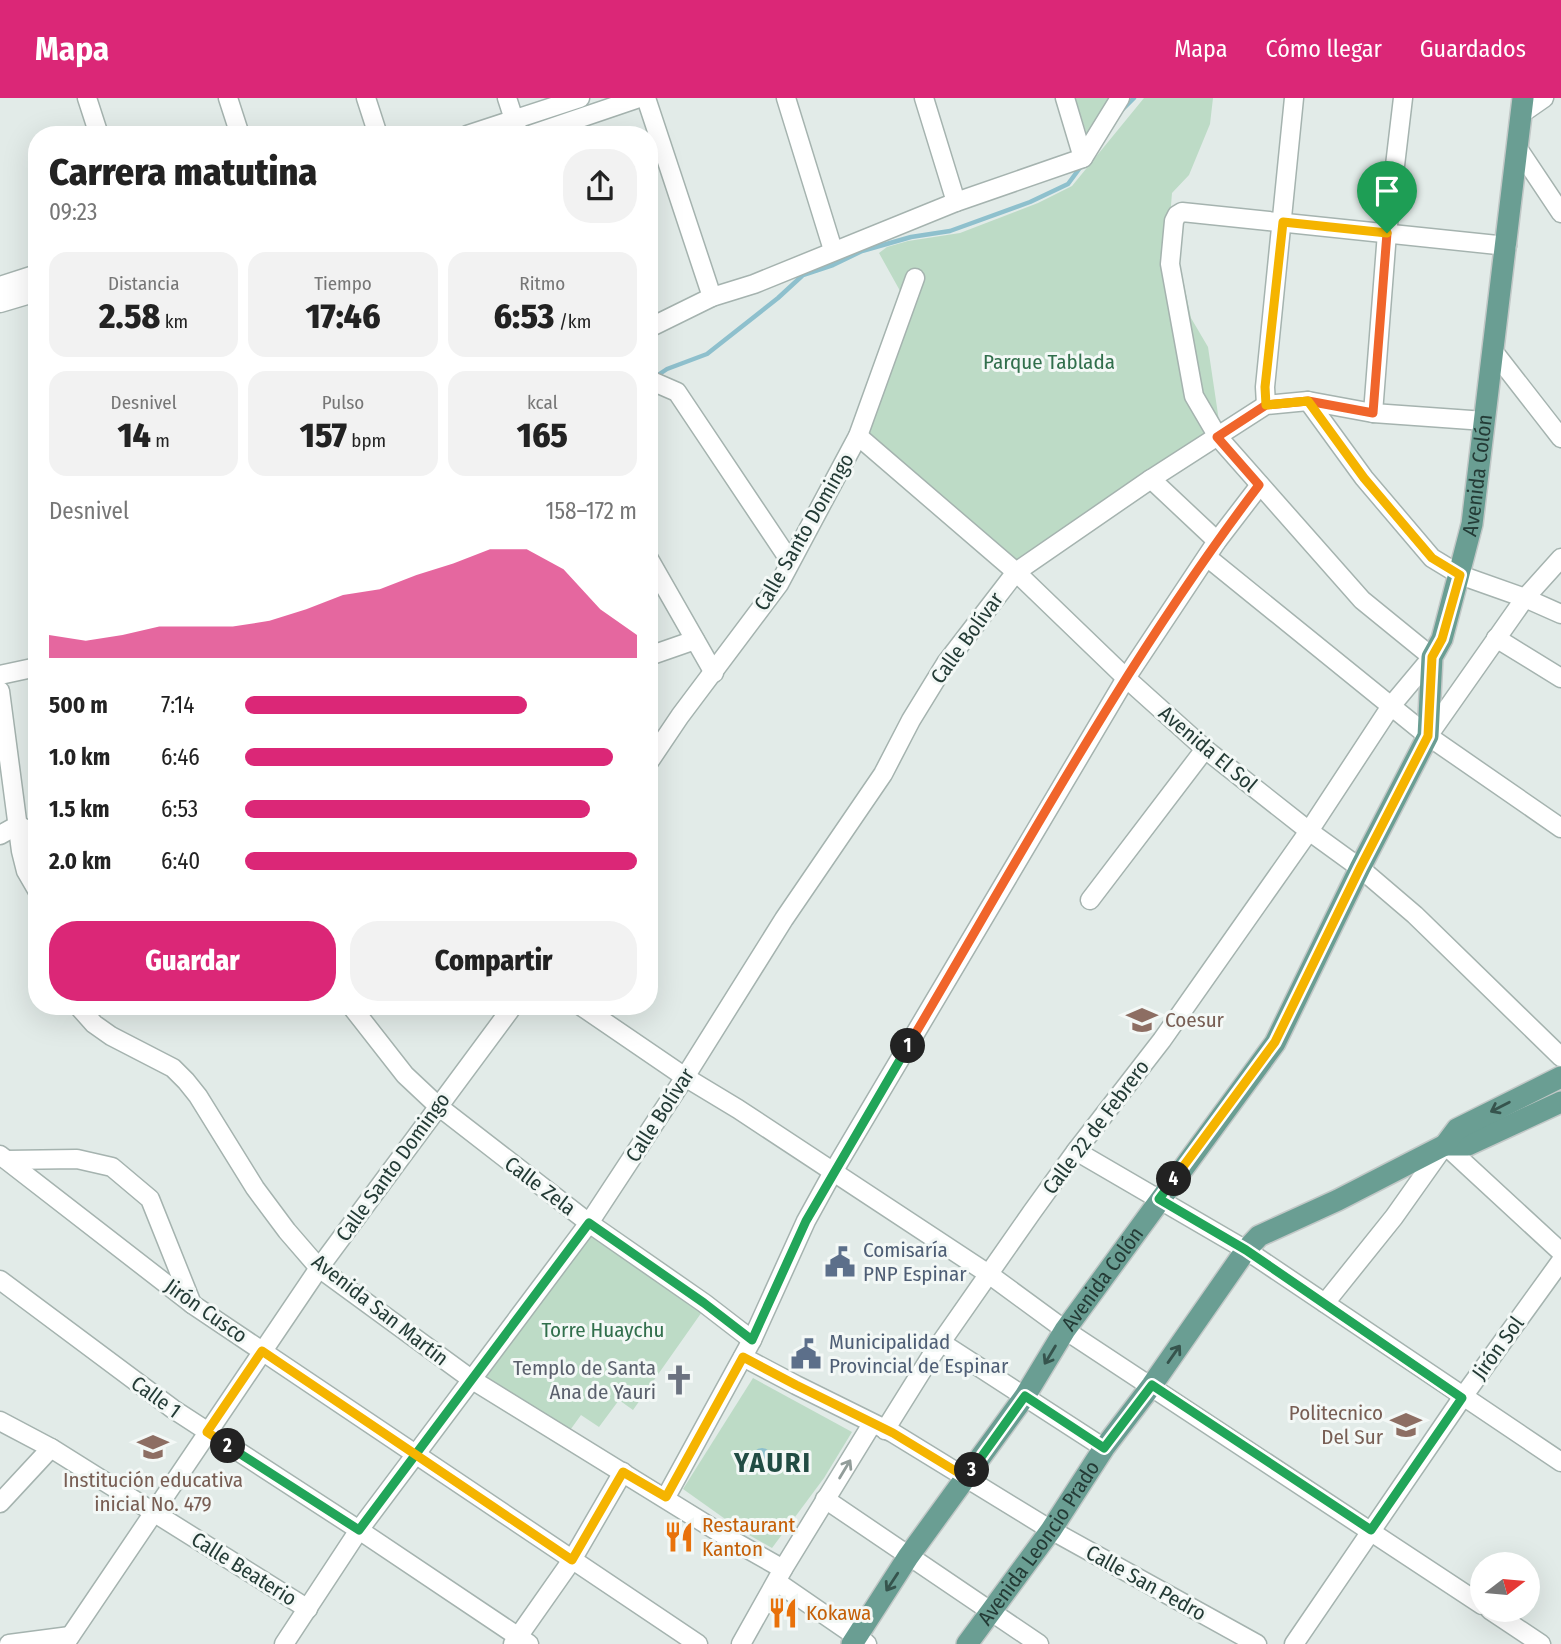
<!DOCTYPE html>
<html lang="es">
<head>
<meta charset="utf-8">
<style>
  body { margin:0; font-family:"Fira Sans Condensed",sans-serif; background:#f2f2f2; color:#222; height:100vh; display:flex; flex-direction:column; font-size:26px; white-space:nowrap }
  * { box-sizing:border-box; margin:0 }
  p { font-size:23px; color:#767676 }
  .icon { flex:none; width:38px; height:38px; fill:none; stroke:currentColor; stroke-width:2; stroke-linecap:round; stroke-linejoin:round }
  .map { position:relative; flex:1; overflow:hidden }
  .side { position:absolute; left:28px; top:28px; width:630px; height:889px; display:flex; flex-direction:column; background:#fff; border-radius:28px; box-shadow:0 7px 28px #0002 }
  .side>* { flex:none }
  .needle { width:46px; rotate:74deg }
  .buttons { position:absolute; left:1470px; top:1454px; display:grid; gap:14px }
  .buttons a { display:grid; place-items:center; width:70px; height:70px; border-radius:50%; background:#fff; box-shadow:0 7px 28px #0002; font-size:35px }
  .pin { position:absolute; display:grid; place-items:center; width:60px; height:60px; color:#fff; margin:-72px -30px; border-radius:50% 50% 50% 0; rotate:-45deg; box-shadow:0 0 7px #0007 }
  .pin .icon { rotate:45deg }
  .km { position:absolute; width:35px; height:35px; margin:-18px; border-radius:50%; background:#222; color:#fff; font-size:19px; line-height:35px; text-align:center }
  .round { display:grid; place-items:center; flex:none; width:74px; height:74px; border-radius:28px; background:#f2f2f2 }
  .head { display:flex; align-items:center; justify-content:space-between; height:119px; padding:0 21px }
  h1 { font-size:38px; font-weight:800; line-height:52px }
  .metrics { display:grid; grid-template-columns:repeat(3,1fr); gap:10px; height:119px; padding:7px 21px }
  .metrics div { display:grid; align-content:center; border-radius:18px; background:#f2f2f2; text-align:center }
  .metrics b { font-size:35px; font-weight:800 }
  .metrics small { font-size:19px; font-weight:400 }
  .metrics p { font-size:19px }
  .chart { height:196px; padding:14px 21px }
  .chart p { display:flex; justify-content:space-between }
  .chart svg { width:100%; height:126px; margin-top:7px; fill:#db2777; opacity:.7 }
  .primary-button { display:flex; gap:14px; margin-top:auto; padding:14px 21px }
  .primary-button a { flex:1; height:80px; border-radius:28px; background:#db2777; color:#fff; font-size:28px; font-weight:800; line-height:80px; text-align:center }
  .primary-button a+a { background:#f2f2f2; color:#222 }
  ul { padding:0 21px; list-style:none; font-size:23px }
  li { display:grid; grid-template-columns:112px 84px 1fr; align-items:center; height:52px }
  li i { height:18px; border-radius:9px; background:#db2777 }
  header { display:flex; align-items:center; gap:42px; box-sizing:border-box; height:98px; padding:0 35px; background:#db2777; color:#fff }
  header strong { font-size:33px }
  nav { display:flex; gap:38px; margin-inline-start:auto; font-size:24px }
  .map>svg:first-child { display:block }
</style>
</head>
<body>
<header>
<strong>Mapa</strong>
<nav><a>Mapa</a><a>Cómo llegar</a><a>Guardados</a></nav>
</header>
<div class="map">
<svg width="1561" height="1546" viewBox="0 0 1561 1546">
  <rect width="100%" height="100%" fill="#e2ebe8"/>
  <g fill="#bddbc6">
    <path d="M1075,0h47l-34,40z"/>
    <path d="M1144,0h69l-3,26 -21,51 -17,18 -2,25 21,100 17,29 11,74 -1,20 -202,124 -148,-133 36,-134 -25,-45 8,-6 21,-6 52,-8 78,-30 34,-17z"/>
    <path d="M589,1131l115,80 -71,101 -14,-10 -20,27 -18,-12 -13,18 -89,-53z"/>
    <path d="M753,1280l99,54 -28,46 -52,70 -30,-17 -59,-42z"/>
  </g>
  <circle fill="#8ec0cd" cx="762" cy="1360" r="10"/>
  <g fill="none" stroke-linecap="round" stroke-linejoin="round">
    <g stroke="#8ec0cd" stroke-width="4.5">
      <path d="M1122,12l12,-12"/>
      <path d="M649,275l9,2 9,-6 40,-15 71,-56 25,-23 30,-10 29,-14 49,-14 39,-6 80,-29 38,-18 14,-19"/>
    </g>
    <g stroke="#a5b3af" stroke-width="21">
      <g id="minor">
        <path d="M87,0l12,37"/>
        <path d="M228,0l12,37"/>
        <path d="M366,0l12,37"/>
        <path d="M507,0l12,37"/>
        <path d="M646,0l66,199"/>
        <path d="M786,0l47,152"/>
        <path d="M924,0l32,104 127,-44 37,-60"/>
        <path d="M1065,0l18,60"/>
        <path d="M1521,16l23,-16"/>
        <path d="M467,37l113,-37"/>
        <path d="M530,37l109,-37"/>
        <path d="M1519,52l42,63"/>
        <path d="M0,188l37,-12"/>
        <path d="M0,205l37,-11"/>
        <path d="M649,230l63,-31 42,-13 202,-82"/>
        <path d="M1494,254l67,86"/>
        <path d="M649,284h5l23,10 113,169"/>
        <path d="M1308,303l56,77 68,80 28,17 65,23 36,16"/>
        <path d="M1266,307l-1,-18 29,-289"/>
        <path d="M1373,315l14,-180 16,-135"/>
        <path d="M858,338l158,136 110,106 79,71 104,82 51,37 55,47 146,142"/>
        <path d="M1151,381l66,62"/>
        <path d="M1207,459l221,179 133,92"/>
        <path d="M649,461l65,114"/>
        <path d="M1496,540l65,40"/>
        <path d="M649,558l46,-16"/>
        <path d="M0,577l37,-8"/>
        <path d="M0,593l21,160 5,20 11,19"/>
        <path d="M1428,638l97,-138 36,-40"/>
        <path d="M649,664l31,-46 99,-132 79,-148 57,-158"/>
        <path d="M0,737l18,-10 19,10"/>
        <path d="M1090,802l115,-151"/>
        <path d="M78,908l16,18 17,12 62,32 13,13 12,15 57,92 32,43 32,37 152,111 259,160 53,30"/>
        <path d="M351,908l54,69 33,31 151,117 115,80 48,37"/>
        <path d="M581,908l104,71 53,32 252,166 75,55 417,275"/>
        <path d="M1076,1053l170,99 315,212"/>
        <path d="M0,1057l192,149 506,340"/>
        <path d="M7,1062l70,-1 35,8 38,32 42,105"/>
        <path d="M0,1182l173,129 186,121 170,114"/>
        <path d="M1325,1205l69,-86 51,-72 116,107"/>
        <path d="M942,1245l162,105"/>
        <path d="M743,1259l53,28 97,48 158,97 206,114"/>
        <path d="M0,1323l51,27 257,161"/>
        <path d="M885,1332l45,-72 102,-146 44,-61 86,-111 147,-209 82,-125 41,-49 -70,-57 -144,-163 -24,-41 -24,-132 4,-43 3,-6 5,-3 325,34"/>
        <path d="M666,1399l86,-157 54,-119 27,-49 293,-494 91,-137 43,-56"/>
        <path d="M825,1401l214,145"/>
        <path d="M0,1405l51,-55"/>
        <path d="M777,1484l90,62"/>
        <path d="M1490,1512l51,34"/>
        <path d="M9,1546l61,-8"/>
        <path d="M65,1546l254,-376 194,-262"/>
        <path d="M284,1546l75,-114 230,-307 96,-146 99,-158 99,-145 28,-54 35,-57 70,-91 135,-93 115,-74 42,-4 65,12 112,8"/>
        <path d="M513,1546l59,-84 51,-88"/>
        <path d="M741,1546l42,-75 89,-145"/>
        <path d="M1294,1546l168,-246 99,-137"/>
      </g>
    </g>
    <g stroke="#c2c8c7" stroke-width="24">
      <g id="major">
        <path d="M1445,1047h23l93,-43"/>
        <path id="s1" d="M852,1546l56,-87 117,-161 40,-66 210,-287 85,-175 68,-132 4,-79 10,-18 30,-115 51,-426"/>
        <path id="s2" d="M967,1546l84,-114 53,-82 48,-63 94,-135 13,-14 79,-36 107,-55 12,-16 104,-52"/>
      </g>
    </g>
    <use href="#minor" stroke="#fff" stroke-width="18"/>
    <use href="#major" stroke="#6a9e93" stroke-width="21"/>
  </g>
  <defs><path id="oneway-shaft" d="M-6 0H5M1.5-3L5.5 0L1.5 3" fill="none" stroke-width="1.6" stroke-linecap="round" stroke-linejoin="round" transform="scale(1.75)"/></defs>
  <g stroke="#36544d">
    <use href="#oneway-shaft" transform="translate(1500 1009) rotate(153)"/>
    <use href="#oneway-shaft" transform="translate(1174 1256) rotate(-55)"/>
    <use href="#oneway-shaft" transform="translate(1050 1257) rotate(121)"/>
    <use href="#oneway-shaft" transform="translate(892 1484) rotate(123)"/>
  </g>
  <use stroke="#929d9a" href="#oneway-shaft" transform="translate(845 1371) rotate(-59)"/>
  <g fill="none" stroke-linecap="round" stroke-linejoin="round">
    <g stroke="#fff" stroke-width="14">
      <path id="split-1" d="M908,948c112,-189 218,-386 351,-561l-42,-48 49,-32 42,-4 65,12 14,-180"/>
    </g>
    <g stroke="#fff" stroke-width="14">
      <path id="split-2" d="M228,1348l131,84 230,-307 115,80 48,37 54,-119 102,-175"/>
    </g>
    <g stroke="#fff" stroke-width="14">
      <path id="split-3" d="M228,1348l-21,-14 55,-81 310,209 51,-88 43,25 77,-140 53,28 97,48 74,45 5,-8"/>
    </g>
    <g stroke="#fff" stroke-width="14">
      <path id="split-4" d="M972,1372l53,-74 79,52 48,-63 219,145 91,-132 -216,-148 -87,-51 15,-20"/>
    </g>
    <g stroke="#fff" stroke-width="14">
      <path id="split-5" d="M1174,1081l101,-137 85,-174 68,-132 4,-79 10,-18 18,-64 -28,-17 -68,-80 -56,-77 -42,4 -1,-18 18,-165 104,11"/>
    </g>
    <use href="#split-1" stroke="#f0652b" stroke-width="9"/>
    <use href="#split-2" stroke="#22a559" stroke-width="9"/>
    <use href="#split-3" stroke="#f5b400" stroke-width="9"/>
    <use href="#split-4" stroke="#22a559" stroke-width="9"/>
    <use href="#split-5" stroke="#f5b400" stroke-width="9"/>
  </g>
  <defs>
    <g id="school-bare" transform="scale(2.415)"><path d="M0-5L7-2L0 1L-7-2ZM-4 1L0 2.5L4 1V4Q0 6-4 4Z" fill="#8d6e63" stroke="#f3f8f6" stroke-width="2.5" paint-order="stroke"/></g>
    <g id="civic-bare" transform="scale(2.415)"><path d="M-.6-6.5H3V-4.5H.6V-3L4-1V1h2V6H-6V1h2V-1L-.6-3ZM-1.2 2.5V6h2.4V2.5Z" fill="#5c6f8a" stroke="#f3f8f6" stroke-width="2.5" paint-order="stroke"/></g>
    <g id="church-bare" transform="scale(2.415)"><path d="M-1.2-6h2.4v3.5h3.3v2.4h-3.3V6h-2.4V-.1h-3.3v-2.4h3.3Z" fill="#6b7280" stroke="#f3f8f6" stroke-width="2.5" paint-order="stroke"/></g>
    <g id="restaurant-bare" transform="scale(2.415)"><path d="M-5-6h1v4h1v-4h1v4h1v-4h1v5L-1.5 .5V6h-2V.5L-5-1ZM5-6V6H3V1.5H1.5Q1.5-4 5-6Z" fill="#e8710a" stroke="#f3f8f6" stroke-width="2.5" paint-order="stroke"/></g>
  </defs>
  <g fill-rule="evenodd">
    <use href="#school-bare" x="1142" y="922"/>
    <use href="#civic-bare" x="840" y="1164"/>
    <use href="#civic-bare" x="806" y="1256"/>
    <use href="#church-bare" x="679" y="1282"/>
    <use href="#school-bare" x="1406" y="1327"/>
    <use href="#school-bare" x="153" y="1349"/>
    <use href="#restaurant-bare" x="679" y="1439"/>
    <use href="#restaurant-bare" x="783" y="1515"/>
  </g>
  <g text-anchor="middle" dominant-baseline="central" stroke-width="6" stroke-linejoin="round" paint-order="stroke">
    <g font-size="21" fill="#316f4c" stroke="#f3f8f6">
      <text x="1049" y="264">Parque Tablada</text>
      <text x="603" y="1232">Torre Huaychu</text>
    </g>
    <g font-size="21" fill="#243b36" stroke="#f3f8f6">
      <text stroke="none"><textPath href="#s1" startOffset="1346">Avenida Colón</textPath></text>
      <text transform="translate(804 434) rotate(-60)">Calle Santo Domingo</text>
      <text transform="translate(967 540) rotate(-54)">Calle Bolívar</text>
      <text transform="translate(1208 651) rotate(40)">Avenida El Sol</text>
      <text transform="translate(660 1017) rotate(-57)">Calle Bolívar</text>
      <text transform="translate(1096 1029) rotate(-53)">Calle 22 de Febrero</text>
      <text transform="translate(393 1069) rotate(-54)">Calle Santo Domingo</text>
      <text transform="translate(540 1088) rotate(37)">Calle Zela</text>
      <text stroke="none"><textPath href="#s1" startOffset="443">Avenida Colón</textPath></text>
      <text transform="translate(380 1212) rotate(38)">Avenida San Martín</text>
      <text transform="translate(206 1213) rotate(35)">Jirón Cusco</text>
      <text transform="translate(1498 1250) rotate(-54)">Jirón Sol</text>
      <text transform="translate(156 1299) rotate(36)">Calle 1</text>
      <text stroke="none"><textPath href="#s2" startOffset="124">Avenida Leoncio Prado</textPath></text>
      <text transform="translate(244 1471) rotate(32)">Calle Beaterio</text>
      <text transform="translate(1146 1485) rotate(29)">Calle San Pedro</text>
    </g>
    <g font-size="21" fill="#785e54" stroke="#f3f8f6" text-anchor="start">
      <text x="1165" y="922">Coesur</text>
      <text x="1383" y="1315" text-anchor="end">Politecnico<tspan x="1383" dy="24">Del Sur</tspan></text>
      <text x="153" y="1382" text-anchor="middle">Institución educativa<tspan x="153" dy="24">inicial No. 479</tspan></text>
    </g>
    <g font-size="21" fill="#4e5e75" stroke="#f3f8f6" text-anchor="start">
      <text x="863" y="1152">Comisaría<tspan x="863" dy="24">PNP Espinar</tspan></text>
      <text x="829" y="1244">Municipalidad<tspan x="829" dy="24">Provincial de Espinar</tspan></text>
    </g>
    <g font-size="21" fill="#5b616d" stroke="#f3f8f6" text-anchor="end">
      <text x="656" y="1270">Templo de Santa<tspan x="656" dy="24">Ana de Yauri</tspan></text>
    </g>
    <g font-size="21" fill="#c56008" stroke="#f3f8f6" text-anchor="start">
      <text x="702" y="1427">Restaurant<tspan x="702" dy="24">Kanton</tspan></text>
      <text x="806" y="1515">Kokawa</text>
    </g>
    <g font-size="28" font-weight="bold" letter-spacing="2" fill="#214c43" stroke="#f3f8f6">
      <text x="773" y="1364">YAURI</text>
    </g>
  </g>
</svg>
<div class="buttons">
<a><svg class="needle" viewBox="-14 -14 28 28"><path d="M0-13l5 13h-10z" fill="#e53935"/><path d="M0 13l5-13h-10z" fill="#767676"/></svg></a>
</div>
<div class="pin" style="left:1387px;top:135px;background:#1e9e55"><svg class="icon" aria-label="arrive" viewBox="0 0 24 24"><path d="M6 21V4h12l-3 4 3 4H6"/></svg></div>
<b class="km" style="left:908px;top:948px">1</b>
<b class="km" style="left:228px;top:1348px">2</b>
<b class="km" style="left:972px;top:1372px">3</b>
<b class="km" style="left:1174px;top:1081px">4</b>
<section class="side">
<div class="head"><div><h1>Carrera matutina</h1><p>09:23</p></div><a class="round"><svg class="icon" aria-label="share" viewBox="0 0 24 24"><path d="M12 15V3M7 8l5-5 5 5M5 13v7h14v-7"/></svg></a></div>
<div class="metrics">
<div><p>Distancia</p><b>2.58<small> km</small></b></div>
<div><p>Tiempo</p><b>17:46</b></div>
<div><p>Ritmo</p><b>6:53<small> /km</small></b></div>
</div>
<div class="metrics">
<div><p>Desnivel</p><b>14<small> m</small></b></div>
<div><p>Pulso</p><b>157<small> bpm</small></b></div>
<div><p>kcal</p><b>165</b></div>
</div>
<div class="chart"><p><span>Desnivel</span>158–172 m</p>
<svg viewBox="0 0 160 44" preserveAspectRatio="none"><path d="M0 44V36L10 38L20 36L30 33L40 33L50 33L60 31L70 27L80 22L90 20L100 15L110 11L120 6L130 6L140 13L150 27L160 36V44z"/></svg>
</div>
<ul>
<li><b>500 m</b>7:14<i style="width:72%"></i></li>
<li><b>1.0 km</b>6:46<i style="width:94%"></i></li>
<li><b>1.5 km</b>6:53<i style="width:88%"></i></li>
<li><b>2.0 km</b>6:40<i style="width:100%"></i></li>
</ul>
<div class="primary-button"><a>Guardar</a><a>Compartir</a></div>
</section>
</div>
</body>
</html>
